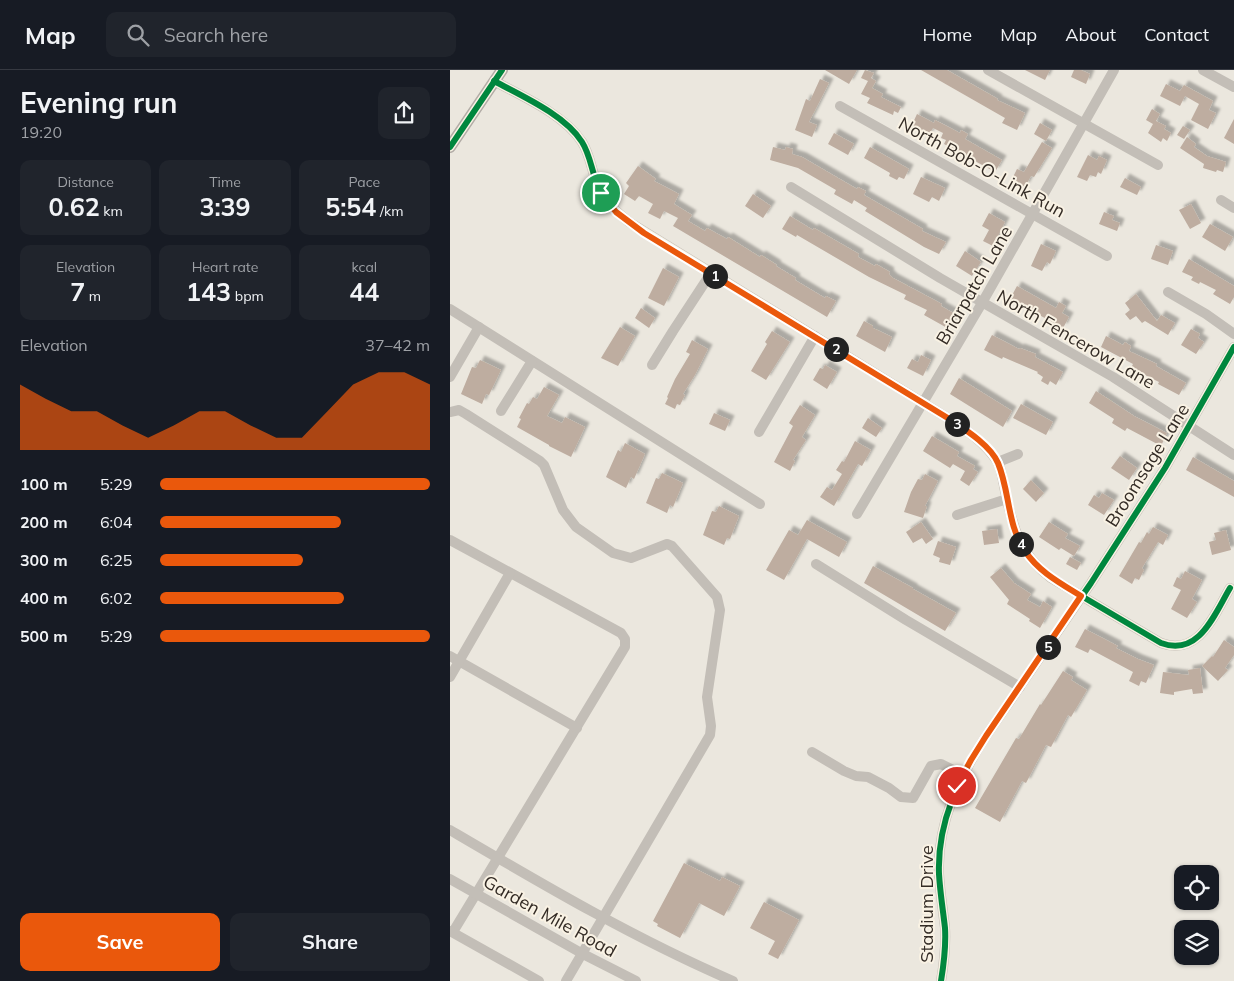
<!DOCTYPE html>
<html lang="en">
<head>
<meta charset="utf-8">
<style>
  body { margin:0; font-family:Mulish,sans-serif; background:#20242c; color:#f1f3f6; height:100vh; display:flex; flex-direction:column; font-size:19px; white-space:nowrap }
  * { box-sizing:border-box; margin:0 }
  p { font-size:16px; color:#9ea1a6 }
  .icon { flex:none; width:28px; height:28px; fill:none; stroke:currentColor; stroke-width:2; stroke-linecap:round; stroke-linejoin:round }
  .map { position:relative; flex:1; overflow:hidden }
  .panel { display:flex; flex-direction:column; background:#171b24; width:450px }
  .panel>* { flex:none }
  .fabs { position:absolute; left:724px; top:795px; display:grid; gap:10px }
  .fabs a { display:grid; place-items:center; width:45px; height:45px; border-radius:10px; background:#171b24; box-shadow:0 1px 4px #0004; font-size:25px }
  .pin { position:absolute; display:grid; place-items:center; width:42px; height:42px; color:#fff; margin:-21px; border:2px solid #fff; border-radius:50%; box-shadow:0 1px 5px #0007 }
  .km { position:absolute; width:25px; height:25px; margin:-12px; border-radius:50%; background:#222; color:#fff; font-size:14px; line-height:25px; text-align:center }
  .round { display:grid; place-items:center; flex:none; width:52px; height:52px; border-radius:10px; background:#20242c }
  .summary { display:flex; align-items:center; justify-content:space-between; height:85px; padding:0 20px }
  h1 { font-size:28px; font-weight:700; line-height:38px }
  .metrics { display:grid; grid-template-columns:repeat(3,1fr); gap:8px; height:85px; padding:5px 20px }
  .metrics div { display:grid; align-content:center; border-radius:10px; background:#20242c; text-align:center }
  .metrics b { font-size:25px; font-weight:700 }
  .metrics small { font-size:14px; font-weight:400 }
  .metrics p { font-size:14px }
  .chart { height:140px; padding:10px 20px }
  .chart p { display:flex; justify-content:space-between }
  .chart svg { width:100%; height:90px; margin-top:5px; fill:#ea580c; opacity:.7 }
  .primary-button { display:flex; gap:10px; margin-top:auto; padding:10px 20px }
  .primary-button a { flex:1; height:58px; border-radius:10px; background:#ea580c; color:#fff; font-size:20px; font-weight:700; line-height:58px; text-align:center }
  .primary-button a+a { background:#20242c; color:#f1f3f6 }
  ul { padding:0 20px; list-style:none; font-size:16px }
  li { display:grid; grid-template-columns:80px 60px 1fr; align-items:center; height:38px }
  li i { height:12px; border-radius:6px; background:#ea580c }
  header { display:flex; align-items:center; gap:30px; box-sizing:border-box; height:70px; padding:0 25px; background:#171b24; border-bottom:1px solid #363941 }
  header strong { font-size:24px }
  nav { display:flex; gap:28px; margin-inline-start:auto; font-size:18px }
  .search { width:350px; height:45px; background:#20242c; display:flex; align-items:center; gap:12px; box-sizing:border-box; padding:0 18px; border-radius:10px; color:#9ea1a6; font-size:19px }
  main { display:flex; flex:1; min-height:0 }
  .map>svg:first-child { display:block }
</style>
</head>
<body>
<header>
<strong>Map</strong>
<div class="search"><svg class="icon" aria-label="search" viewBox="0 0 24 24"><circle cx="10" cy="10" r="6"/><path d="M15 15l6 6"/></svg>Search here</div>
<nav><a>Home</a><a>Map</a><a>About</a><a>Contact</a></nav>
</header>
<main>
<section class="panel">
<div class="summary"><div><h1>Evening run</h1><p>19:20</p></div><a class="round"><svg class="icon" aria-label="share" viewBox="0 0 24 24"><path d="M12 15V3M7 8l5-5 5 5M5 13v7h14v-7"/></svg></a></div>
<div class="metrics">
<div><p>Distance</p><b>0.62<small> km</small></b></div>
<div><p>Time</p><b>3:39</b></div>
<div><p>Pace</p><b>5:54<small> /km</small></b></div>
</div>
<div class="metrics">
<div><p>Elevation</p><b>7<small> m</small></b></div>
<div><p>Heart rate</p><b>143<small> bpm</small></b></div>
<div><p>kcal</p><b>44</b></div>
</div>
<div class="chart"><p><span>Elevation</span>37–42 m</p>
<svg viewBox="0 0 160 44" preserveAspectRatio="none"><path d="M0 44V12L10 19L20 25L30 25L40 32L50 38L60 32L70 25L80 25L90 32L100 38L110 38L120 25L130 12L140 6L150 6L160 12V44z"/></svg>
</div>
<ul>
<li><b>100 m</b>5:29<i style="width:100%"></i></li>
<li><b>200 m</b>6:04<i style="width:67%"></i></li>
<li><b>300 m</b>6:25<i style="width:53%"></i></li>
<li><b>400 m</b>6:02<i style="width:68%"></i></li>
<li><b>500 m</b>5:29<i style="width:100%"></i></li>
</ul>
<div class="primary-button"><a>Save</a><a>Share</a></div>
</section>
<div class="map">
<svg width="784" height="911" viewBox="0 0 784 911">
  <defs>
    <filter id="shadow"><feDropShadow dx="4.5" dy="-4.5" stdDeviation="1" flood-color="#0004"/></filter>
  </defs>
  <rect width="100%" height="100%" fill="#ebe7de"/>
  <g fill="#beada0" filter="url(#shadow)">
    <path d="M375,0h32l-8,14z"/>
    <path d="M415,0l9,3 -3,5 5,3 -4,7 11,6 -2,3 20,10 -3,6 -4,-2 -1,4 -26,-12 3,-5 -9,-4 7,-13 -7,-3z"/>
    <path d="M471,0h26l51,29 -1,1 28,13 -8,17 -15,-7 3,-5z"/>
    <path d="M575,0h25l-5,10z"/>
    <path d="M624,0h7l9,4 -4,10 -15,-7z"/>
    <path d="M370,9l9,4 -20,39 8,3 -5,12 -17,-7 11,-31 4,2z"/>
    <path d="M716,14l14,7 4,-6 29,16 -4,9 7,3 -8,16 -17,-9 8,-16 -14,-8 -5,10 -20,-10z"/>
    <path d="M702,39l8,5 -4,7 10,5 -2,3 7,4 -4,8 -4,-3 -2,4 -13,-9 5,-9 -7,-4z"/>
    <path d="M467,44l17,9 1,-3 25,13 1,-3 7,4 -3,5 37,21 -7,12 -51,-28 2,-4 -5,-2 2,-5 -10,-5 -5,8 -17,-9z"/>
    <path d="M784,49v25l-10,-6z"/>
    <path d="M590,53l12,7 -6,11 -12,-7z"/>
    <path d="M733,56l7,4 -6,9 -7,-4z"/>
    <path d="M384,63l20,11 -6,11 -20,-11z"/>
    <path d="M737,67l9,7 -2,3 13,9 19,6 -3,10 -6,-2 -1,2 -13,-4 1,-4 -24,-16z"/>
    <path d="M592,72l10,6 -18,29 -3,-1 -6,11 -6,-3 -2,3 -7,-4 7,-14 7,3z"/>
    <path d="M323,77l12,3 1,-3 7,2 -1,5 10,3 55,32 1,-2 8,4 -2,4 59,34 -1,2 24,11 -7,12 -15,-7 -59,-36 2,-3 -13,-8 -2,4 -18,-10 2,-4 -38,-22 -28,-8z"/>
    <path d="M420,77l39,22 -5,10 -5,-2 -2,3 -8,-4 1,-3 -26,-15z"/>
    <path d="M638,85l9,5 2,-4 8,4 -6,14 -3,-2 -2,5 -6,-2 -3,6 -10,-4z"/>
    <path d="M188,96l18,13 -2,2 25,13 -5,10 18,11 -4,6 17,10 2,-3 20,11 1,-2 32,20 1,-2 16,10 -1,1 20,12 -1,2 30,18 1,-2 10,5 -9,16 -154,-91 5,-8 -14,-7 -4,8 -12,-6 5,-9 -14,-8 -4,5 -11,-7 5,-8 -3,-3z"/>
    <path d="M471,107l24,11 -6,13 -7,-4 -3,5 -16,-8z"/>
    <path d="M675,108l16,9 -4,8 -17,-8z"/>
    <path d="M303,124l18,12 -8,12 -18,-12z"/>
    <path d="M741,134l10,19 -11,6 -11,-19z"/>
    <path d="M654,142l10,4 -2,4 8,3 -3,8 -18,-7z"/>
    <path d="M539,143l16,9 -12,24 -10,-5 6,-11 -7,-4z"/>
    <path d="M340,146l23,14 1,-2 45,26 -1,3 17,9 1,-2 14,8 -1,2 4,4 49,26 -1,2 16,9 -8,14 -25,-14 3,-5 -23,-11 2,-4 -37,-18 -72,-42 -1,2 -14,-8z"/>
    <path d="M760,154l23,13 -8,14 -23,-14z"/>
    <path d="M591,174l15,7 -6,13 -3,-2 -5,9 -11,-5z"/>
    <path d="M706,175l17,6 -5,14 -17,-6z"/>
    <path d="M515,181l16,11 -9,14 -16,-10z"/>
    <path d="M739,189l45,27v11l-4,7 -17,-10 3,-4 -16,-8 -1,2 -8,-4 2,-3 -11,-5z"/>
    <path d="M213,198l16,9 -15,29 -16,-8z"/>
    <path d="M567,216l39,22 3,-6 7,4 -4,7 7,4 -6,11 -53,-29z"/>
    <path d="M686,224l21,27 4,-6 14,8 -7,12 -23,-14 -3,2 -6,-7 -6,4 -5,-6 5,-4 -5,-7z"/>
    <path d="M191,238l14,10 -6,10 -14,-10z"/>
    <path d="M414,251l9,5v2l19,9 -7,15 -29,-16z"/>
    <path d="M170,257l15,9 -17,30 -17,-8z"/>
    <path d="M741,259l9,5 -2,4 6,4 -8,12 -15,-9z"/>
    <path d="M322,261l18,11 -24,38 -15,-9 16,-27 -2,-2z"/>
    <path d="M542,265l27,14 1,-1 16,6 -1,3 28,15 -7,13 -6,-4 -2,4 -7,-4 2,-4 -6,-4 1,-1 -35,-15 -1,2 -18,-9z"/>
    <path d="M656,266l17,9 2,-3 6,4 -2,5 28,13 -1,2 30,17 -7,12 -21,-11 1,-2 -28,-14 2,-4 -32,-17z"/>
    <path d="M242,270l16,9 -13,26 -12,19 2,1 -5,10 -3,-1 -2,5 -10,-5 3,-6 -1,-1 8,-18 15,-25 -4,-2z"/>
    <path d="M471,285l10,5 -8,16 -16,-8 5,-9 6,3z"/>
    <path d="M30,290l21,10 -12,25 -3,-1 -4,10 -21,-10 11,-27 4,1z"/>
    <path d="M375,295l12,7 -10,17 -14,-9 7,-12 3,1z"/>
    <path d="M509,308l53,33 -9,16 -53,-33z"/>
    <path d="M94,317l15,8 -12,21 15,7 3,-6 20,10 -14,30 -22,-11v-1l-32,-18 4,-8 -2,-1 8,-15 2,1 4,-7 4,2z"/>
    <path d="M646,321l38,25 33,17 -6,13 -34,-18 -2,3 -13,-8 2,-4 -25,-16z"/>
    <path d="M571,334l32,18 -7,13 -33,-17z"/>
    <path d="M350,335l15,10 -13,22 4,3 -13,20 2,1 -5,10 -16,-9 19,-36 -4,-3z"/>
    <path d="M264,343l16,7 -5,11 -16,-7z"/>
    <path d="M418,348l14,10 -6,9 -14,-9z"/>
    <path d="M482,366l27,16 -2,4 18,10 -2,3 5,3 -9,14 -9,-6 5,-9 -12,-7 -3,4 -27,-17z"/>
    <path d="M405,371l16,9 -9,16 -4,-2 -24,42 -14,-9 7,-10 5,3 10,-16 -6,-4 6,-9 2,1z"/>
    <path d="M175,373l20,11 -11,25 -3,-2 -5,11 -20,-11 12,-27 3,2z"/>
    <path d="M670,386l17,12 -8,12 -18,-12z"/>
    <path d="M743,387l41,24v16l-48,-27z"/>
    <path d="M212,403l21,10 -10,24 -3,-2 -3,8 -21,-10 10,-25 3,1z"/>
    <path d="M475,404l13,7 -13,25h2l-4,12 -19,-6 7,-20 7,-13 4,1z"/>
    <path d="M581,410l13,13 -8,9 -13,-13z"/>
    <path d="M652,423l12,7 -10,15 -16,-10 6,-10 5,3z"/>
    <path d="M269,436l20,10 -9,23 -3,-1 -3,7 -21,-10 9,-24 4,1z"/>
    <path d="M357,450l40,22 -8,15 -32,-18 -23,41 -18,-10 23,-40 9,5z"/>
    <path d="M471,452l12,17 -7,5 -4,-6 -9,5 -7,-11z"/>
    <path d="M599,452l19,12 -3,4 15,8 -6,10 -13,-8 -2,2 -20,-13z"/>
    <path d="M703,457l15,8 -5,10 -5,-3 -16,26 2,2 -5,10 -4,-2 -3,6 -13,-8 20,-34 2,1 6,-11 2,2z"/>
    <path d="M547,459l2,14 -15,2 -2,-14z"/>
    <path d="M776,460l5,20 -19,5 -3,-13 7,-2 -2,-7z"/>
    <path d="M488,471l18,6 -6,18 -11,-3 1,-4 -7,-3z"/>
    <path d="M620,487l11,6 -4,7 -11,-6z"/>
    <path d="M423,496l40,22v1l43,24 -11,18 -81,-48z"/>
    <path d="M551,498l13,15 17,11 -4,6 13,7 3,-6 9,6 -12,21 -11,-7 1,-2 -23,-15 2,-4 -19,-23z"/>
    <path d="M735,501l17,9 -10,19 5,3 -10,16 -16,-9 10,-19 -8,-4 4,-9 4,2z"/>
    <path d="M635,559l33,17 -2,2 22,11 16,6 -8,18 -5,-2 -2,5 -10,-5 4,-9 -43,-23 -2,4 -13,-6z"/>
    <path d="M774,570l10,7v8l-9,13 3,2 -10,11 -16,-15 10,-10 1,1z"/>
    <path d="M750,598l3,25 -10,1 -1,-5 -18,3v3l-14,-2 3,-21 26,3 -1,-5z"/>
    <path d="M613,601l10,6 -2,3 16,10 -16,27 -3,-2 -17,32 -5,-2 -20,38 -4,-2 -22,41 -25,-14 41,-70 3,1 21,-35 1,1z"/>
    <path d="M234,793l36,18 2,-4 18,9 -16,30 -25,-13 -19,35 -23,-12 1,-2 -5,-3z"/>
    <path d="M314,832l35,18 -21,39 -10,-5 7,-13 -25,-13z"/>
  </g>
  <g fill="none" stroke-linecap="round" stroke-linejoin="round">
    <g stroke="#c3beb7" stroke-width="10">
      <path d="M538,0l170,95"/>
      <path d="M753,0l31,17"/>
      <path d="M44,11c28,15 71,34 88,61 7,11 9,24 13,36 6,20 19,32 34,44l322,198c17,11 34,23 46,41 5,8 6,21 8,30 8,36 14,63 46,87l110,65c38,14 53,-28 69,-55"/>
      <path d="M390,36l267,150"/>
      <path d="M341,117l149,91 173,99 121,78"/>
      <path d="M771,130l13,8"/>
      <path d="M718,222l38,22 28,20"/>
      <path d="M0,239l310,195"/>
      <path d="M202,295l21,-34 38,-58"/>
      <path d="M0,307l29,-50"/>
      <path d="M51,341l31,-50"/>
      <path d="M0,342l9,-2 7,4 74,47 4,4 19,45 13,17 37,26 18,5 36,-14 5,2 45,51 3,13 -13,87 4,29 -1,9 -144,246"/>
      <path d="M309,362l56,-96"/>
      <path d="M548,392l20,-8"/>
      <path d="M407,444l125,-211 132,-233"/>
      <path d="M507,445l50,-16"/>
      <path d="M0,470l171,93 4,6v8l-172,285"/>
      <path d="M366,494l90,56 114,67"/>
      <path d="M0,586l127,72"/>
      <path d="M0,607l60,-104"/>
      <path d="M362,682l32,19 12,5 12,1 21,11 12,9 12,1 18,-32 10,-2 22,11"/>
      <path d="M0,760c92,54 185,109 283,151"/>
      <path d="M0,809l133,75 53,27"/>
      <path d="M0,861l89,50"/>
      <path d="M491,911c3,-18 5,-36 4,-53 -2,-18 -5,-36 -6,-54 -2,-52 20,-96 47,-138l105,-153 74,-115 69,-121"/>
    </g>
    <path stroke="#b2aca6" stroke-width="12" d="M0,77l52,-77"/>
    <g stroke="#f9f2e4" stroke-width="9">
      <g id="cycleway">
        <path d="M44,11c28,15 71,34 88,61 7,11 9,24 13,36 6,20 19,32 34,44l322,198c17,11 34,23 46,41 5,8 6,21 8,30 8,36 14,63 46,87l110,65c38,14 53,-28 69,-55"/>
        <path d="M0,77l52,-77"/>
        <path d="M491,911c3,-18 5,-36 4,-53 -2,-18 -5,-36 -6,-54 -2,-52 20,-96 47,-138l105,-153 74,-115 69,-121"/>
      </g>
    </g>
    <use href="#cycleway" stroke="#00873e" stroke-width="6"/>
  </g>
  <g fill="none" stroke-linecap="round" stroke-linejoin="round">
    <g stroke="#fff" stroke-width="10">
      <path id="route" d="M151,123l15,19 28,21 307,187c15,10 40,26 47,43 12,29 9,62 27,88 14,21 35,32 56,45l-95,140 -15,24 -14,26"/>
    </g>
    <use href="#route" stroke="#ea580c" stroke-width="6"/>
  </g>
  <g text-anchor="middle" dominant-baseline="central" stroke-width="4" stroke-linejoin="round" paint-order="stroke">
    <g font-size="18" fill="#342c26" stroke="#f9f2e4">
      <text transform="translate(532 97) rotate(29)">North Bob-O-Link Run</text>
      <text transform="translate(524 215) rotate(-60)">Briarpatch Lane</text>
      <text transform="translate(626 269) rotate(30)">North Fencerow Lane</text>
      <text transform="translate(697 395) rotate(-58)">Broomsage Lane</text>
      <text transform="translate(476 834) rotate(-90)">Stadium Drive</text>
      <text transform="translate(100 846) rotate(29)">Garden Mile Road</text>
    </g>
  </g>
</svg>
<div class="fabs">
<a><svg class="icon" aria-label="locate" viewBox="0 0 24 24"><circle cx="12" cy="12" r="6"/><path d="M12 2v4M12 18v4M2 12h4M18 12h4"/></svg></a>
<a><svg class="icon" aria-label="layers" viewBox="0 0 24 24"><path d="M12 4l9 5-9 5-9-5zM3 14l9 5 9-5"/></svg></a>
</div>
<div class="pin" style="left:151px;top:123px;background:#1e9e55"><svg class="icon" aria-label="arrive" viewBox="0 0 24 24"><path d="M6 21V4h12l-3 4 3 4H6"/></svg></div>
<div class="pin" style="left:507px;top:716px;background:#d93025"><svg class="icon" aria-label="check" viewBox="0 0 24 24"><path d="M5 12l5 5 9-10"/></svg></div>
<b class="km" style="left:265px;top:206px">1</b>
<b class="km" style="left:386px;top:279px">2</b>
<b class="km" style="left:507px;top:354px">3</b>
<b class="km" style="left:571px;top:474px">4</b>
<b class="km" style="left:598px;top:577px">5</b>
</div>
</main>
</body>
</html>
